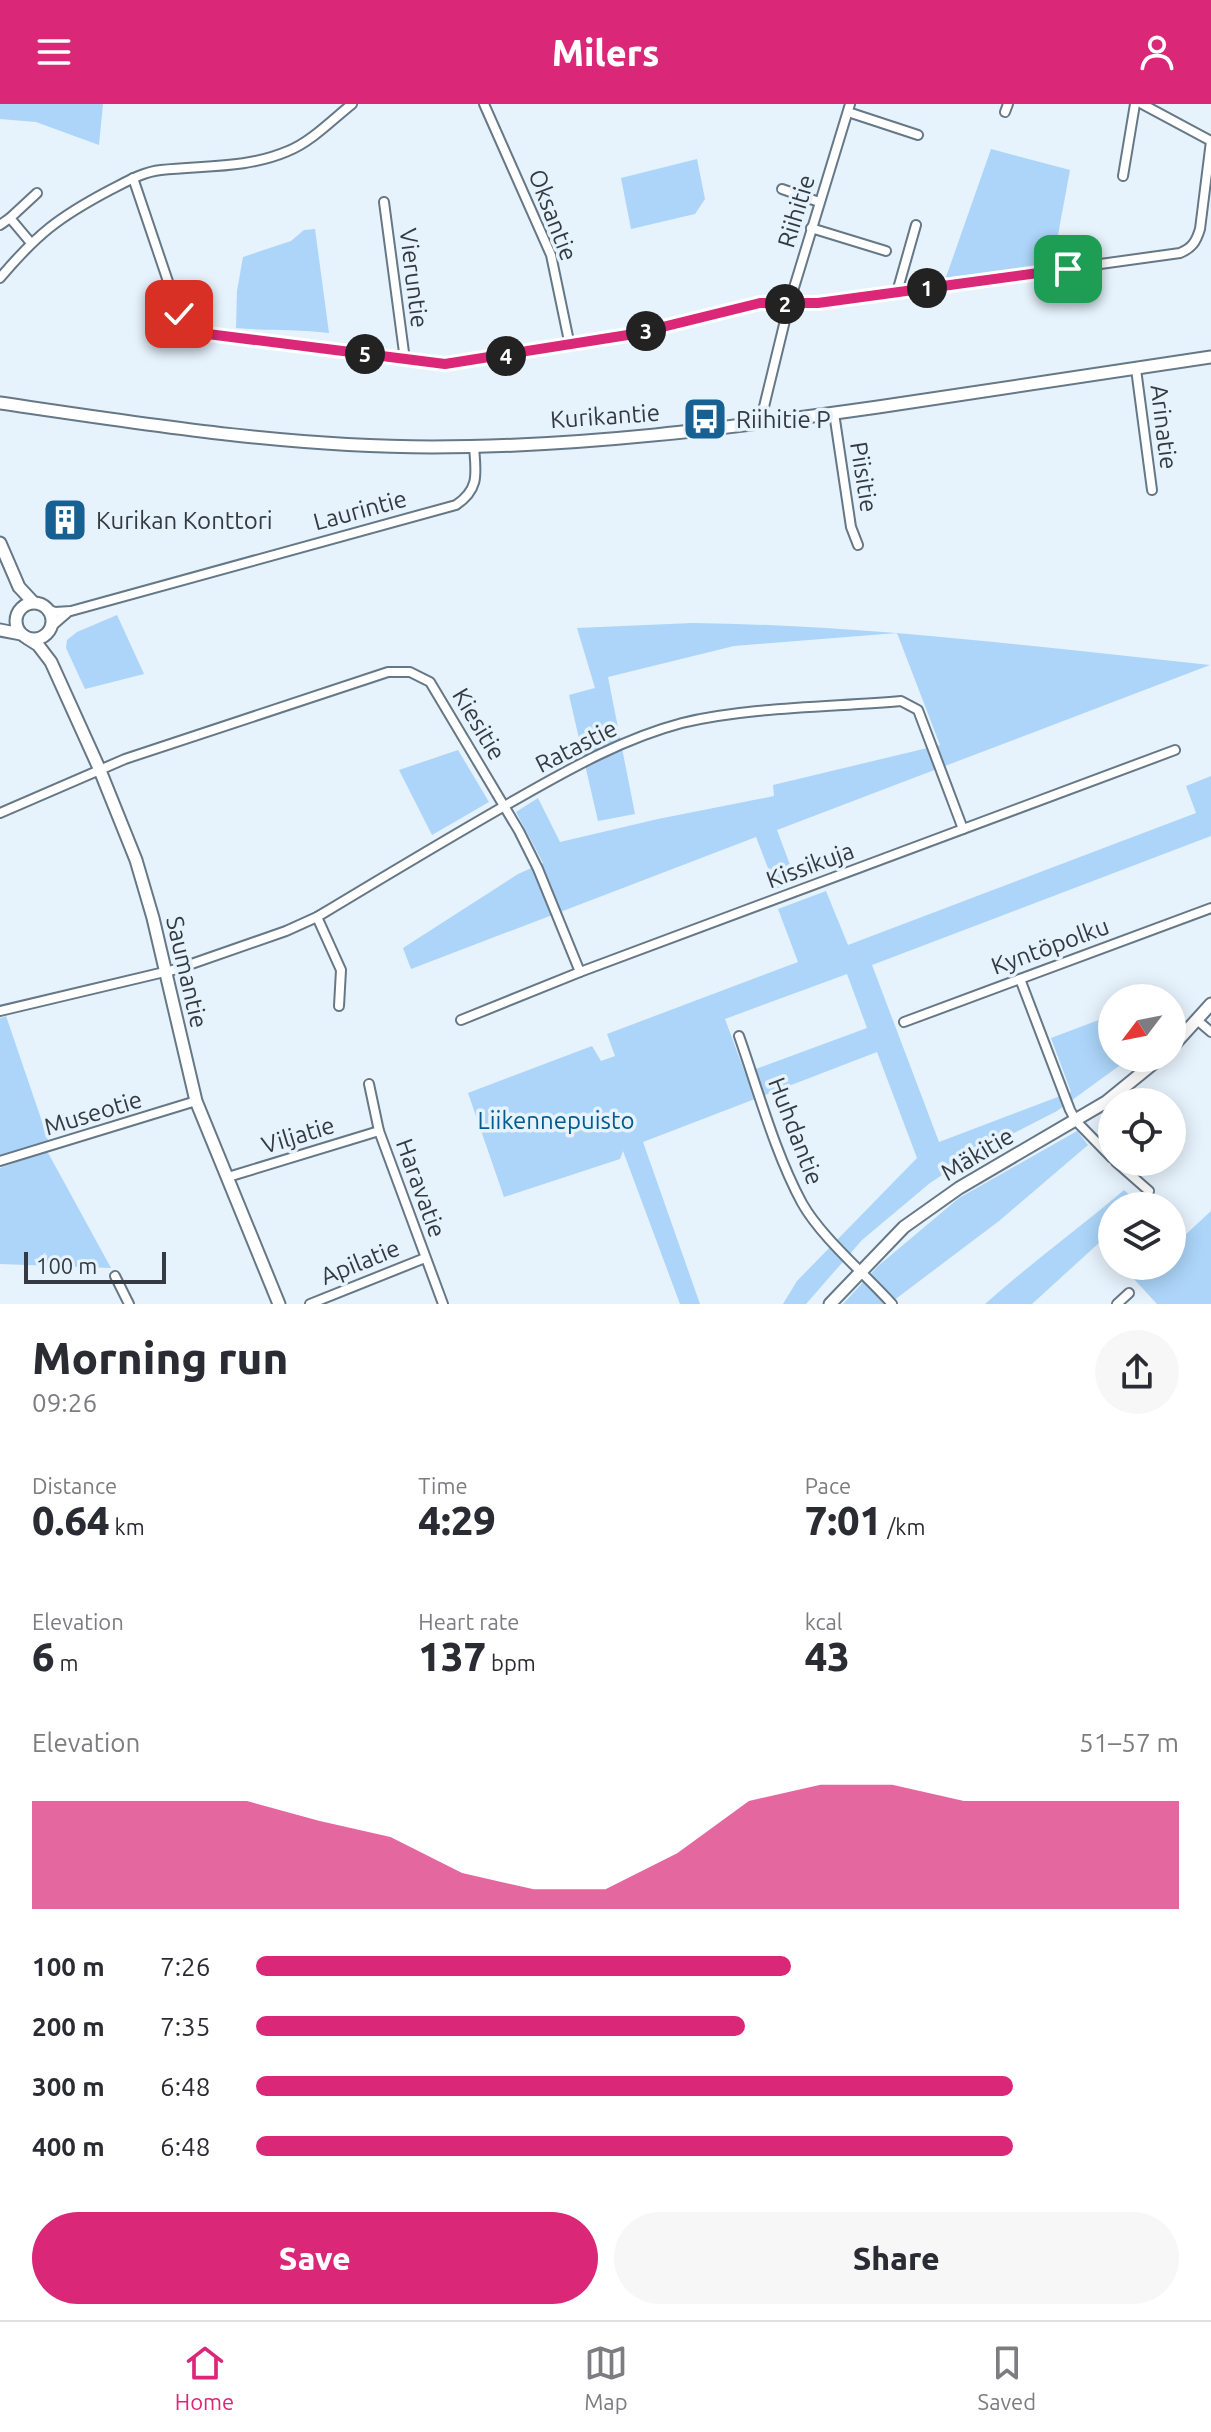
<!DOCTYPE html>
<html lang="en">
<head>
<meta charset="utf-8">
<style>
  body { margin:0; font-family:Ubuntu,sans-serif; background:#f7f7f7; color:#2b2b33; height:100vh; display:flex; flex-direction:column; font-size:30px; white-space:nowrap }
  * { box-sizing:border-box; margin:0 }
  p { font-size:26px; color:#7c7c81 }
  .icon { flex:none; width:44px; height:44px; fill:none; stroke:currentColor; stroke-width:2; stroke-linecap:round; stroke-linejoin:round }
  .map { position:relative; height:1200px; overflow:hidden }
  .sheet { display:flex; flex-direction:column; background:#fff; flex:1 }
  .sheet>* { flex:none }
  .needle { width:52px; rotate:238deg }
  .fabs { position:absolute; left:1098px; top:880px; display:grid; gap:16px }
  .fabs a { display:grid; place-items:center; width:88px; height:88px; border-radius:50%; background:#fff; box-shadow:0 4px 20px #0003; font-size:40px }
  .scale { position:absolute; left:24px; bottom:20px; width:142px; box-sizing:border-box; padding-left:8px; border:4px solid #333a41; border-top:0; font-size:22px; line-height:28px; white-space:nowrap; color:#333a41; -webkit-text-stroke:6px #e6f2fc; paint-order:stroke }
  .pin { position:absolute; display:grid; place-items:center; width:68px; height:68px; color:#fff; margin:-34px; border-radius:16px; box-shadow:0 4px 12px #0006 }
  .km { position:absolute; width:40px; height:40px; margin:-20px; border-radius:50%; background:#222; color:#fff; font-size:22px; line-height:40px; text-align:center }
  .round { display:grid; place-items:center; flex:none; width:84px; height:84px; border-radius:42px; background:#f7f7f7 }
  .headline { display:flex; align-items:center; justify-content:space-between; height:136px; padding:0 32px }
  h1 { font-size:44px; font-weight:800; line-height:60px }
  .metrics { display:grid; grid-template-columns:repeat(3,1fr); gap:12px; height:136px; padding:8px 32px }
  .metrics div { display:grid; align-content:center }
  .metrics b { font-size:40px; font-weight:800 }
  .metrics small { font-size:22px; font-weight:400 }
  .metrics p { font-size:22px }
  .chart { height:224px; padding:16px 32px }
  .chart p { display:flex; justify-content:space-between }
  .chart svg { width:100%; height:144px; margin-top:8px; fill:#db2777; opacity:.7 }
  .button { display:flex; gap:16px; margin-top:auto; padding:16px 32px }
  .button a { flex:1; height:92px; border-radius:48px; background:#db2777; color:#fff; font-size:32px; font-weight:800; line-height:92px; text-align:center }
  .button a+a { background:#f7f7f7; color:#2b2b33 }
  ul { padding:0 32px; list-style:none; font-size:26px }
  li { display:grid; grid-template-columns:128px 96px 1fr; align-items:center; height:60px }
  li i { height:20px; border-radius:10px; background:#db2777 }
  header { display:flex; justify-content:space-between; align-items:center; height:104px; padding:0 32px; background:#db2777; color:#fff; font-size:36px; font-weight:800 }
  .tab-bar { display:flex; justify-content:space-around; align-items:center; height:112px; border-top:2px solid #e1e1e2; background:#fff; font-size:22px; color:#7c7c81 }
  .tab-bar a { display:grid; justify-items:center; gap:4px }
  .tab-bar .on { color:#db2777 }
  .map>svg:first-child { display:block }
</style>
</head>
<body>
<header><svg class="icon" aria-label="menu" viewBox="0 0 24 24"><path d="M4 6h16M4 12h16M4 18h16"/></svg>Milers<svg class="icon" aria-label="person" viewBox="0 0 24 24"><circle cx="12" cy="8" r="4"/><path d="M4 21q1-7 8-7t8 7"/></svg></header>
<div class="map">
<svg width="1211" height="1200" viewBox="0 0 1211 1200">
  <rect width="100%" height="100%" fill="#e6f2fc"/>
  <g fill="#acd5f9" fill-rule="evenodd">
    <path d="M0,0h103l-4,41 -63,-23 -36,-3z"/>
    <path d="M991,45l79,21 -18,97 -107,13z"/>
    <path d="M697,55l8,40 -10,15 -64,15 -10,-51z"/>
    <path d="M315,125l14,104c-32,-4 -61,-2 -93,-5l1,-37 6,-34 48,-16 13,-11z"/>
    <path d="M117,511l27,59 -59,15 -19,-41 1,-8 10,-8z"/>
    <path d="M692,519c174,2 345,24 518,42l-433,165 19,51 -20,8 -20,-52 -345,132 -8,-21 115,-74 25,-11 -27,-51 22,-14 22,44 98,-23 116,-23 -1,-11 167,-40 -43,-112 -163,13 -126,31 27,137 -37,7 -29,-126 26,-7 -18,-60z"/>
    <path d="M458,646l31,52 -57,33 -33,-65z"/>
    <path d="M1211,672v60l-339,129 67,177 132,-50 -20,-54 61,-23v43h18l-73,53 -80,41 -47,31 -68,57 -56,64h-23l14,-23 120,-123 -40,-106 -234,90 57,162h-20l-57,-153 -3,8 -116,38 -36,-104 124,-47 9,15 14,-5 -8,-22 191,-72 -20,-53 48,-18 22,54 348,-132 -10,-27zM847,870l20,54 -122,45 -20,-54z"/>
    <path d="M6,912l43,126 -49,13v-137z"/>
    <path d="M1077,1027l11,14 -89,76 -110,83h-46l35,-38 81,-68z"/>
    <path d="M47,1047l64,117 -111,-4v-96z"/>
    <path d="M1124,1086l18,16h-30v48l-12,-12 -68,62h-47c45,-40 93,-75 139,-114z"/>
    <path d="M1211,1107v93h-54l-35,-38h50v-38l10,10z"/>
  </g>
  <g fill="none" stroke-linecap="round" stroke-linejoin="round">
    <g stroke="#667786" stroke-width="12">
      <g id="street">
        <path d="M484,0l67,151 19,91"/>
        <path d="M1142,0l69,37"/>
        <path d="M848,8l70,23"/>
        <path d="M1005,8l3,-8"/>
        <path d="M1123,72l12,-72"/>
        <path d="M133,74l46,136 9,13 12,6 245,31 189,-30 126,-31h58l362,-50c12,-5 16,-11 20,-24l11,-88"/>
        <path d="M782,85l37,13"/>
        <path d="M384,98l21,158"/>
        <path d="M10,114l27,-25"/>
        <path d="M0,121l10,-7 21,25"/>
        <path d="M811,124l75,23"/>
        <path d="M0,174c37,-44 59,-61 110,-88 16,-8 32,-18 51,-20 43,-5 85,-1 127,-19 23,-9 45,-32 64,-47"/>
        <path d="M897,188l19,-67"/>
        <path d="M1136,265l16,121"/>
        <path d="M834,309l17,114 7,18"/>
        <path d="M760,319l29,-119 61,-200"/>
        <path d="M47,505l8,3 16,-1 385,-106c24,-16 20,-32 18,-58"/>
        <path d="M52,522l15,-13"/>
        <path d="M0,709l125,-54 263,-87h22l20,10 89,149 19,38 42,103"/>
        <path d="M317,813l24,53 -2,36"/>
        <path d="M1020,875l50,131 6,11 36,37"/>
        <path d="M0,907l177,-42 109,-38 31,-14c68,-41 136,-82 205,-121 51,-29 103,-58 160,-73 65,-16 151,-16 219,-22l17,9 45,119"/>
        <path d="M461,916l119,-48 595,-222"/>
        <path d="M1197,916l14,12"/>
        <path d="M904,918l307,-114"/>
        <path d="M739,932c19,54 36,117 63,167 19,34 63,71 90,101"/>
        <path d="M369,980l10,47 64,173"/>
        <path d="M0,1057l196,-60"/>
        <path d="M1116,1058l33,29"/>
        <path d="M228,1073l151,-46"/>
        <path d="M115,1172l14,28"/>
        <path d="M310,1200l115,-46"/>
        <path d="M1117,1200l12,-11"/>
      </g>
    </g>
    <g stroke="#667786" stroke-width="15">
      <g id="secondary">
        <path d="M0,299c143,21 288,44 432,44 149,0 298,-19 446,-40 111,-16 222,-33 333,-50"/>
        <path d="M0,439l19,44 14,15"/>
        <circle cx="34" cy="517" r="18"/>
        <path d="M0,526l21,4"/>
        <path d="M27,534l11,7 13,17 48,106 37,92 17,58 43,183 83,203"/>
        <path d="M1172,943l39,-43"/>
        <path d="M830,1200l74,-77 55,-39 147,-86 54,-44"/>
      </g>
    </g>
    <use href="#street" stroke="#fff" stroke-width="8"/>
    <use href="#secondary" stroke="#fff" stroke-width="11"/>
  </g>
  <g fill="none" stroke-linecap="round" stroke-linejoin="round">
    <g stroke="#fff" stroke-width="16">
      <path id="route" d="M179,210l9,13 12,6 245,31 189,-30 126,-31h58l250,-34"/>
    </g>
    <use href="#route" stroke="#db2777" stroke-width="10"/>
  </g>
  <defs>
    <g id="bus-square" transform="scale(2.3)"><rect x="-9" y="-9" width="18" height="18" rx="4" fill="#176094" stroke="#e6f2fc"/><path d="M-5-6H5V4H4V6H2V4H-2V6H-4V4H-5ZM-3.5-4V0h7V-4ZM-3.5 1.2v1.5H-2V1.2ZM2 1.2v1.5H3.5V1.2Z" fill="#fff"/></g>
    <g id="building-square" transform="scale(2.3)"><rect x="-9" y="-9" width="18" height="18" rx="4" fill="#176094" stroke="#e6f2fc"/><path d="M-4-6H4V6H1V3H-1V6H-4ZM-2.5-4.3h1.7v1.8h-1.7ZM.8-4.3h1.7v1.8H.8ZM-2.5-1h1.7V.8h-1.7ZM.8-1h1.7V.8H.8Z" fill="#fff"/></g>
  </defs>
  <g fill-rule="evenodd">
    <use href="#bus-square" x="705" y="315"/>
    <use href="#building-square" x="65" y="416"/>
  </g>
  <g text-anchor="middle" dominant-baseline="central" stroke-width="7" stroke-linejoin="round" paint-order="stroke">
    <g font-size="24" fill="#333a41" stroke="#e6f2fc">
      <text transform="translate(796 107) rotate(-73)">Riihitie</text>
      <text transform="translate(553 111) rotate(69)">Oksantie</text>
      <text transform="translate(414 174) rotate(83)">Vieruntie</text>
      <text transform="translate(605 312) rotate(-4)">Kurikantie</text>
      <text transform="translate(1164 323) rotate(83)">Arinatie</text>
      <text transform="translate(864 373) rotate(81)">Piisitie</text>
      <text transform="translate(360 406) rotate(-15)">Laurintie</text>
      <text transform="translate(479 620) rotate(59)">Kiesitie</text>
      <text transform="translate(576 642) rotate(-27)">Ratastie</text>
      <text transform="translate(810 761) rotate(-20)">Kissikuja</text>
      <text transform="translate(1050 842) rotate(-20)">Kyntöpolku</text>
      <text transform="translate(187 868) rotate(77)">Saumantie</text>
      <text transform="translate(93 1009) rotate(-17)">Museotie</text>
      <text transform="translate(796 1027) rotate(69)">Huhdantie</text>
      <text transform="translate(298 1031) rotate(-17)">Viljatie</text>
      <text transform="translate(977 1050) rotate(-31)">Mäkitie</text>
      <text transform="translate(421 1084) rotate(70)">Haravatie</text>
      <text transform="translate(360 1158) rotate(-22)">Apilatie</text>
    </g>
    <g font-size="24" fill="#333a41" stroke="#e6f2fc" text-anchor="start">
      <text x="736" y="315">Riihitie P</text>
      <text x="96" y="416">Kurikan Konttori</text>
    </g>
    <g font-size="24" fill="#005c93" stroke="#e6f2fc">
      <text x="556" y="1016">Liikennepuisto</text>
    </g>
  </g>
</svg>
<div class="fabs">
<a><svg class="needle" viewBox="-14 -14 28 28"><path d="M0-13l5 13h-10z" fill="#e53935"/><path d="M0 13l5-13h-10z" fill="#7c7c81"/></svg></a>
<a><svg class="icon" aria-label="locate" viewBox="0 0 24 24"><circle cx="12" cy="12" r="6"/><path d="M12 2v4M12 18v4M2 12h4M18 12h4"/></svg></a>
<a><svg class="icon" aria-label="layers" viewBox="0 0 24 24"><path d="M12 4l9 5-9 5-9-5zM3 14l9 5 9-5"/></svg></a>
</div>
<div class="scale">100 m</div>
<div class="pin" style="left:1068px;top:165px;background:#1e9e55"><svg class="icon" aria-label="arrive" viewBox="0 0 24 24"><path d="M6 21V4h12l-3 4 3 4H6"/></svg></div>
<div class="pin" style="left:179px;top:210px;background:#d93025"><svg class="icon" aria-label="check" viewBox="0 0 24 24"><path d="M5 12l5 5 9-10"/></svg></div>
<b class="km" style="left:927px;top:184px">1</b>
<b class="km" style="left:785px;top:200px">2</b>
<b class="km" style="left:646px;top:227px">3</b>
<b class="km" style="left:506px;top:252px">4</b>
<b class="km" style="left:365px;top:250px">5</b>
</div>
<section class="sheet">
<div class="headline"><div><h1>Morning run</h1><p>09:26</p></div><a class="round"><svg class="icon" aria-label="share" viewBox="0 0 24 24"><path d="M12 15V3M7 8l5-5 5 5M5 13v7h14v-7"/></svg></a></div>
<div class="metrics">
<div><p>Distance</p><b>0.64<small> km</small></b></div>
<div><p>Time</p><b>4:29</b></div>
<div><p>Pace</p><b>7:01<small> /km</small></b></div>
</div>
<div class="metrics">
<div><p>Elevation</p><b>6<small> m</small></b></div>
<div><p>Heart rate</p><b>137<small> bpm</small></b></div>
<div><p>kcal</p><b>43</b></div>
</div>
<div class="chart"><p><span>Elevation</span>51–57 m</p>
<svg viewBox="0 0 160 44" preserveAspectRatio="none"><path d="M0 44V11L10 11L20 11L30 11L40 17L50 22L60 33L70 38L80 38L90 27L100 11L110 6L120 6L130 11L140 11L150 11L160 11V44z"/></svg>
</div>
<ul>
<li><b>100 m</b>7:26<i style="width:58%"></i></li>
<li><b>200 m</b>7:35<i style="width:53%"></i></li>
<li><b>300 m</b>6:48<i style="width:82%"></i></li>
<li><b>400 m</b>6:48<i style="width:82%"></i></li>
</ul>
<div class="button"><a>Save</a><a>Share</a></div>
</section>
<nav class="tab-bar">
<a class="on"><svg class="icon" aria-label="home" viewBox="0 0 24 24"><path d="M3 11l9-7 9 7M6 9v11h12V9"/></svg>Home</a>
<a><svg class="icon" aria-label="map" viewBox="0 0 24 24"><path d="M3 6l6-2 6 2 6-2v14l-6 2-6-2-6 2zM9 4v14M15 6v14"/></svg>Map</a>
<a><svg class="icon" aria-label="saved" viewBox="0 0 24 24"><path d="M7 4h10v16l-5-4-5 4z"/></svg>Saved</a>
</nav>
</body>
</html>
